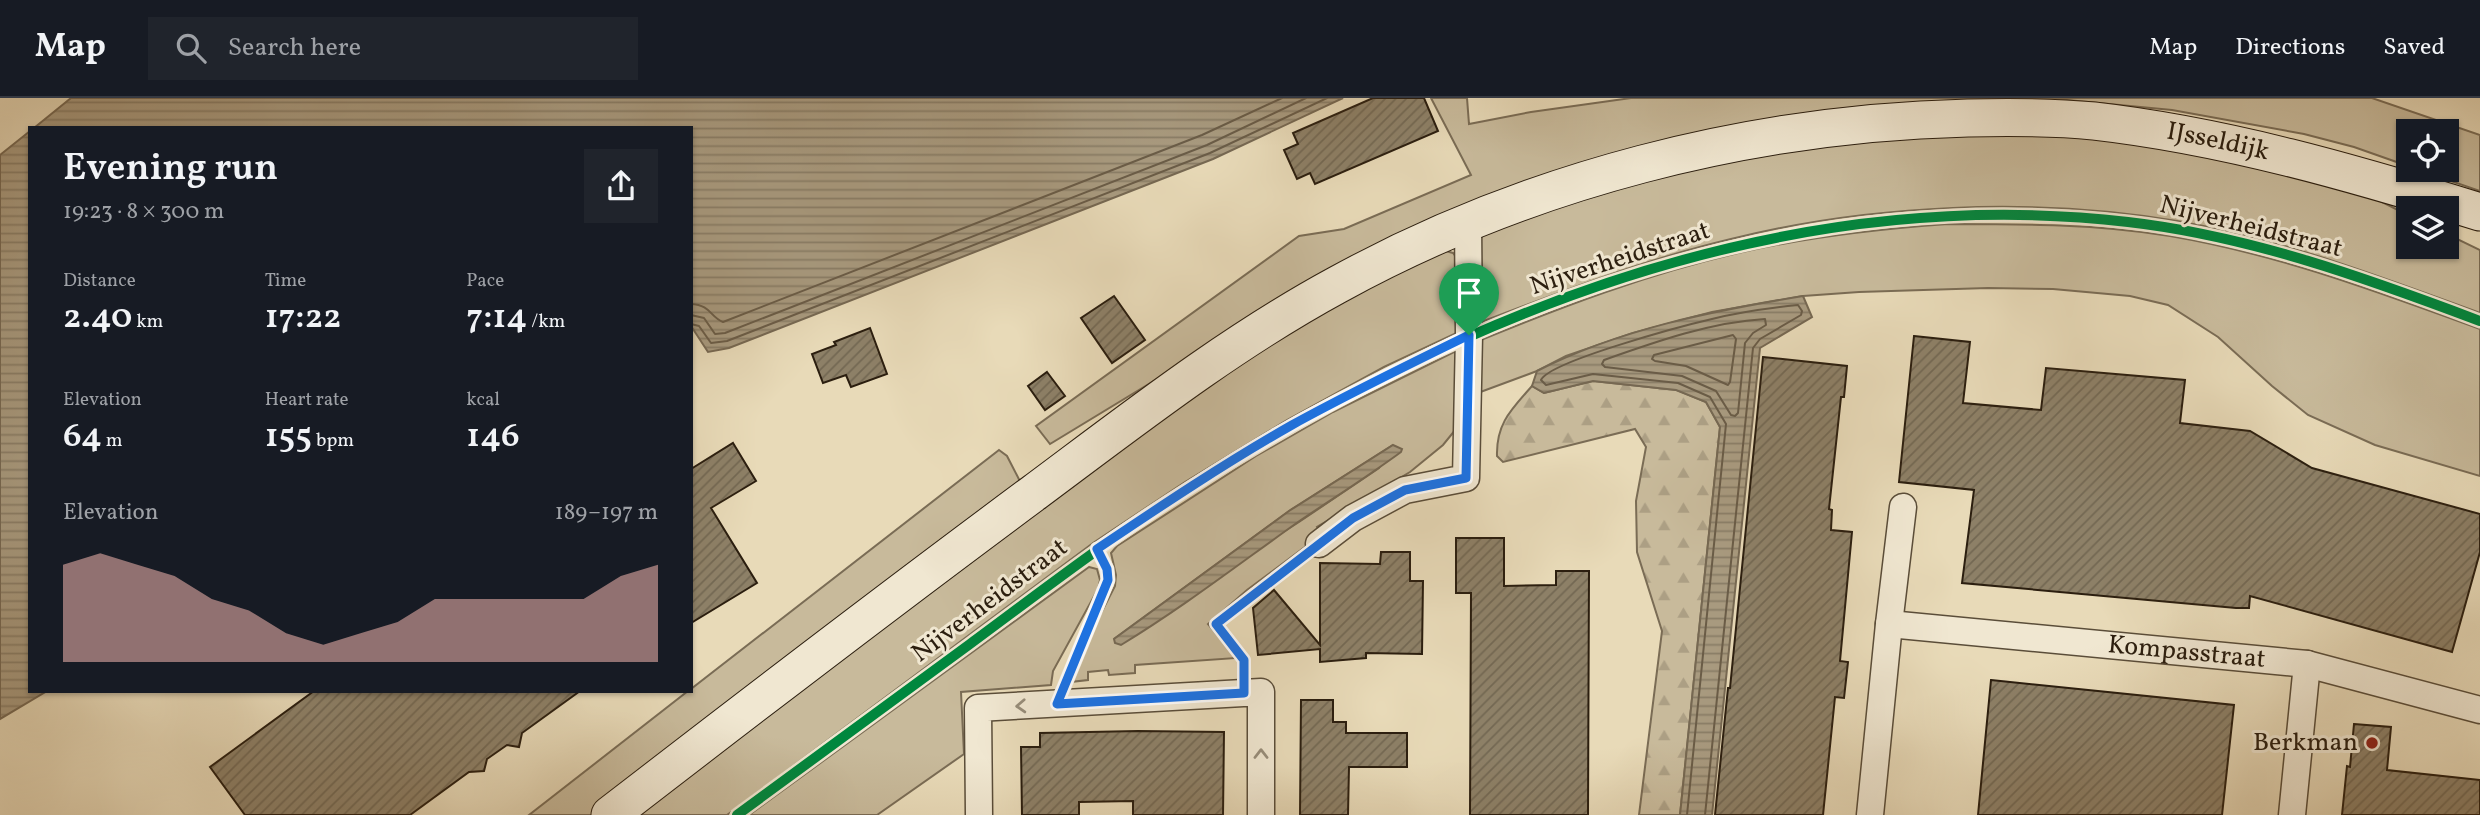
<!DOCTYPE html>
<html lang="en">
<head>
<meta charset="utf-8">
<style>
  body { margin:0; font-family:Vollkorn,serif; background:#20242c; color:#f1f3f6; height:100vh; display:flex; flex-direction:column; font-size:26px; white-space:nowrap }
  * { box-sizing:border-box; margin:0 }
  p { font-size:23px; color:#9ea1a6 }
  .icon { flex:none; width:38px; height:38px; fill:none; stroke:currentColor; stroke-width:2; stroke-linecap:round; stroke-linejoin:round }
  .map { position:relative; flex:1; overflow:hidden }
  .panel { position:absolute; left:28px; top:28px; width:665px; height:567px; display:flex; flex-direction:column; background:#171b24; border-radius:0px; box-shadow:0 2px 5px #0004 }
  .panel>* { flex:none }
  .tools { position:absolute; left:2396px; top:21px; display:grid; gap:14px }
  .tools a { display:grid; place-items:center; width:63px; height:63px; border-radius:0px; background:#171b24; box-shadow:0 2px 5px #0004; font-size:35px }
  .pin { position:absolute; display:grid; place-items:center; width:60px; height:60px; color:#fff; margin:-72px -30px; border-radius:50% 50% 50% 0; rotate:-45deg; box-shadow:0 0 7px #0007 }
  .pin .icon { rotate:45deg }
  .round { display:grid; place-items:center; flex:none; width:74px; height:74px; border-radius:0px; background:#20242c }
  .summary { display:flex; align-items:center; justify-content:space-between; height:119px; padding:0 35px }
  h1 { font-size:38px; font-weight:600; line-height:52px }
  .stats { display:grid; grid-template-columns:repeat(3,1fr); gap:10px; height:119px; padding:7px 35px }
  .stats div { display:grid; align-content:center }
  .stats b { font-size:35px; font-weight:600 }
  .stats small { font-size:19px; font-weight:400 }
  .stats p { font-size:19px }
  .chart { height:196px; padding:14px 35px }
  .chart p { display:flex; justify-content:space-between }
  .chart svg { width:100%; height:126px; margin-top:7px; fill:#c59692; opacity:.7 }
  header { display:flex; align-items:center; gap:42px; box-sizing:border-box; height:98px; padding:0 35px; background:#171b24; border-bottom:2px solid #363941 }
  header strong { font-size:33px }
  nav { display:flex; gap:38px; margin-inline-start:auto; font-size:24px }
  .search { width:490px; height:63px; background:#20242c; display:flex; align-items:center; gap:18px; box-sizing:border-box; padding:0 24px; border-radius:0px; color:#9ea1a6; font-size:26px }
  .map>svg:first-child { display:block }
</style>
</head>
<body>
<header>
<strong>Map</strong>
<div class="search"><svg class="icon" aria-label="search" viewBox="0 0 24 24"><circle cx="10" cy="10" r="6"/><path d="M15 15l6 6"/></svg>Search here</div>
<nav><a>Map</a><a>Directions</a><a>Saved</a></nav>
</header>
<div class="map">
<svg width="2480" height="717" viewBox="0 0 2480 717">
  <defs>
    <pattern id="forest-firs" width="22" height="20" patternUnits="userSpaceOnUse" patternTransform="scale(1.75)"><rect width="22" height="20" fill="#c8ba9b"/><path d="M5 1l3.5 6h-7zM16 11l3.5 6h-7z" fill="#ac9f84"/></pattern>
    <pattern id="water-rules" width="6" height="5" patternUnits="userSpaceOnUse" patternTransform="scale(1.75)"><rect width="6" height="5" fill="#a89a7f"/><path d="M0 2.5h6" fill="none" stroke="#897d66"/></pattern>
    <pattern id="building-hatch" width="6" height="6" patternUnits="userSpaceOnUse" patternTransform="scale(1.75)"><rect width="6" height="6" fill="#8d8067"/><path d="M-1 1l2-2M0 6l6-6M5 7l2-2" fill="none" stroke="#736853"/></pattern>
  </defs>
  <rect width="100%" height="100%" fill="#e8dab8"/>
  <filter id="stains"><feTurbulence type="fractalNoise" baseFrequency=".00286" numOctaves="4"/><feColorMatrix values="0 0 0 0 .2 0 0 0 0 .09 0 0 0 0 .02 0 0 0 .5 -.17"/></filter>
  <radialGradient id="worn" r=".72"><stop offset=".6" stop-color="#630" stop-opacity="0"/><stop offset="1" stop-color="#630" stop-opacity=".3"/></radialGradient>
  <g fill="#c8ba9b" stroke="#7a6c55" stroke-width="2" fill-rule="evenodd">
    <path d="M1431,0h36l2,26 62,-12 100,-14h741l108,37v56l-61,-21h27v-39h-38v35l-54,-19 -50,-13 -132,-24 -105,-10 -119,4 -227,27 -424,163 -247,150 -14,-18 263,-190 45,-7 127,-54z"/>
    <path d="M2002,36l77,3 78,9 187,37 64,32v32h38l1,-13 33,16v63c-99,-36 -198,-74 -303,-92 -143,-24 -306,-17 -446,18 -88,21 -171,53 -255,85l2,-83 9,-11 179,-59 192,-31z"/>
    <path d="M1948,126c75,0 149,0 222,12 107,18 208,56 310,93v147l-105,-31 -67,-30 -36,-29 -54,-49 -50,-32 -38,-9 -77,-7 -65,-1 -129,4 -56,4 -91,16 -79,21 -67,23 -29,15 -62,23 1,-52c85,-35 172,-68 262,-89 69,-16 140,-24 210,-29z"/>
    <path d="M1442,152l11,3 7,9 3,68 -79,37 -97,53 -102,62 -92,61 -366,272h-97l416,-312 243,-174z"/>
    <path d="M1464,249l-8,82 -13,16 -33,27 -93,55 4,8 -74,55 -39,34 29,34 -102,7v8l-26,2 -1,-5 -20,2v8l-18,2 2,-12 43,-84 1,-11 -5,-22 6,-7 139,-90 77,-44zM1393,347l-14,23 -80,54 -185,117 175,-128z"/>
    <path d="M999,352l8,6 18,35 -431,324h-65l159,-124h3v-2z"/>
    <path d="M1089,469l8,2 3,11 -2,9 -45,82 -2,14 -90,7 3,62 -87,61h-128z"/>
  </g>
  <path fill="url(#forest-firs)" stroke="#7a6c55" stroke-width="2" d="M1593,283l84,9 29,12 14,25 -40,388h-41l23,-184 -25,-79 -1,-51 10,-54 -11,-18 -132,33 -6,-6c-1,-33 15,-47 35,-70l12,7z"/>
  <g fill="url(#water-rules)" stroke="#766852" stroke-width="2">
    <path d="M71,0h1272l-130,61 -484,189 -21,4 -17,-26v-198h-657z"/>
    <path d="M30,33v560h17l-47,28v-564z"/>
    <path d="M1803,198l9,21 -52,31 -48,467h-32l40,-388 -14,-25 -30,-12 -83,-9 -49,12 -12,-7 5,-15c83,-42 175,-60 266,-75z"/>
    <path d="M1393,347l9,4 -1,3c-34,25 -69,47 -103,70 -59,42 -116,86 -177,123l-6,-2 -1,-4 175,-128z"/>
  </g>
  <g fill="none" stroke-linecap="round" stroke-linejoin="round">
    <g stroke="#6a5c47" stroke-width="2">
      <path d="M691,206c20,1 19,13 32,18l479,-187 80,-37"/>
      <path d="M691,217l13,3 11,16 10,-1 482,-188 99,-47"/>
      <path d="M1765,221l1,6 -13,8 -8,10 -7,70 -3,3 -4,-1 -15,-24 -34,-15 -77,-9 -3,-3 2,-4c51,-18 107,-38 161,-41z"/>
      <path d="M691,226l8,2 12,17 16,-2 483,-188 117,-55"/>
      <path d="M1733,237l3,4 -6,43 -2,3 -42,-19 -31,-5 -3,-2 2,-4z"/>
      <path d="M1687,717l39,-391 -16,-27 -32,-14 -85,-9 -47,11 -5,-5c9,-19 145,-55 171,-61 28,-7 57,-11 86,-14l4,6 -1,4 -41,24 -7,9 -48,467"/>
    </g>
  </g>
  <g fill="url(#building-hatch)" stroke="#2b1e0f" stroke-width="2">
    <path d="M1373,0h51l14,33 -123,53 -5,-11 -13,6 -13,-29 14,-6 -5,-11z"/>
    <path d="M1114,198l31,44 -33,23 -31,-45z"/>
    <path d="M870,230l17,46 -36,13 -5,-12 -23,8 -11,-29 24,-9 -2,-3z"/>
    <path d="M1914,238l56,6 -7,61 78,7 5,-42 139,12 -5,43 70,8 62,37 168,46v38l-28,100 -202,-56 -1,12h-13l-274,-25 12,-93 -75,-8z"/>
    <path d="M1763,259l84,9 -3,31h-3l-12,112 3,1 -1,20 21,2 -12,129 8,1 -4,36 -9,-1 -12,118h-108l13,-127h2z"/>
    <path d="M1047,274l18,24 -20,14 -17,-24z"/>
    <path d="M733,345l23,38 -45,27 46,75 -66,40v-154z"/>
    <path d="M1456,440h48v48l52,-1v-14h33l-1,244h-118l1,-222h-15z"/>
    <path d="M1381,454h29v29h13l-1,73 -56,-1v5l-46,4v-13l-62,6 -5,-47 21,-18 46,55v-82l60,1z"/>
    <path d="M1991,582l243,25 -12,110h-244z"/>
    <path d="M314,593h266l-58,42 -3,14 -12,-2 -20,14 -3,12 -15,1 -59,43h-165l-35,-48z"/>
    <path d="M1301,602h32v22h13v11h61v34h-58l-1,48h-48z"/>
    <path d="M2354,626l37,3 -4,43 93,10v35h-138l5,-49 3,1z"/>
    <path d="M1138,633l86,1 -1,83h-90v-14l-54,1v13h-57l-1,-68h19v-14z"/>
  </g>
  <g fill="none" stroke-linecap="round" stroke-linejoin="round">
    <g stroke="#5a4d39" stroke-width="29">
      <g id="street">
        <path d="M1319,446l34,-26 52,-28 61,-12 3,-143 -1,-113"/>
        <path id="s1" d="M1889,526l418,40 173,46"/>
        <path d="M979,717l-1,-107 283,-16v123"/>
        <path d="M1870,717l19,-191 14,-117"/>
        <path d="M2292,717l15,-151"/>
      </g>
    </g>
    <g stroke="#2b1e0f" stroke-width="39">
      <g id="secondary">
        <path id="s2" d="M610,717c141,-109 282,-217 425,-323 98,-73 195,-149 302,-207 191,-105 413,-162 631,-167 42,-1 84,-1 126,3 132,15 259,52 386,91"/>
      </g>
    </g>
    <path stroke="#2b1e0f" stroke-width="4.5" stroke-dasharray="2 3.5" stroke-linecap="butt" d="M1244,569v-7l-28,-36 83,-64"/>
    <use href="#street" stroke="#f0e7d1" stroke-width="26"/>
    <use href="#secondary" stroke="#f0e7d1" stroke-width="37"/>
    <g stroke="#f0e7d1" stroke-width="15">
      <g id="cycleway">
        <path d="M1057,606l51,-124 -1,-11 -10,-20"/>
        <path d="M737,717c78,-57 156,-114 233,-171 73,-54 144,-109 221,-157 279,-178 601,-304 937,-265 122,14 238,56 352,99"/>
      </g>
    </g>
    <use href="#cycleway" stroke="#00873e" stroke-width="10"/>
  </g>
  <defs><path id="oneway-chevron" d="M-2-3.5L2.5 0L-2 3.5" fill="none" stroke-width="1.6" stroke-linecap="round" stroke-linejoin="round" transform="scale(1.75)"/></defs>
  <g stroke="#978d7a">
    <use href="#oneway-chevron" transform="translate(1021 608) rotate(177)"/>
    <use href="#oneway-chevron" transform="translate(1261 656) rotate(-90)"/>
  </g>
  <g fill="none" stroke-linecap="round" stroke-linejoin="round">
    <g stroke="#fff" stroke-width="14">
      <path id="route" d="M1469,237l-3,143 -61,12 -52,28 -137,106 28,36v33l-187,11 51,-124 -1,-11 -10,-20c64,-43 128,-86 195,-124 58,-32 118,-61 177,-90z"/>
    </g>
    <use href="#route" stroke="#1a73e8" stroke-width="9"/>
  </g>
  <circle fill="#8f2418" stroke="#f0e7d1" stroke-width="2.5" cx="2372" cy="645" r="7"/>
  <g text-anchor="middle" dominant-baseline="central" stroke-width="6" stroke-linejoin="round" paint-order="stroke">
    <g font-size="26" fill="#2b1e0f" stroke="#f0e7d1">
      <text stroke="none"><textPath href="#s2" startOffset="1811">IJsseldijk</textPath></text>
      <text transform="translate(2251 129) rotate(14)">Nijverheidstraat</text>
      <text transform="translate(1620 161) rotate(-18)">Nijverheidstraat</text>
      <text transform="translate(990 503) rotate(-37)">Nijverheidstraat</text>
      <text stroke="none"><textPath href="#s1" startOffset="299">Kompasstraat</textPath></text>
    </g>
    <g font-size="26" fill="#2b1e0f" stroke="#f0e7d1" text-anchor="end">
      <text x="2358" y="645">Berkman</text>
    </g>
  </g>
  <rect width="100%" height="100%" filter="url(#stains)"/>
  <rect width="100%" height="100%" fill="url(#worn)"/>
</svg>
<div class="tools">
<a><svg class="icon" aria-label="locate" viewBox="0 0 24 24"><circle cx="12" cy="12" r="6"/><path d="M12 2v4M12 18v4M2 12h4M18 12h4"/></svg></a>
<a><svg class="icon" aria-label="layers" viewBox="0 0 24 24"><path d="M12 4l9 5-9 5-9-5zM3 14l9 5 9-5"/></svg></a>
</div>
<div class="pin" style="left:1469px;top:237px;background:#1e9e55"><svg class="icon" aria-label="arrive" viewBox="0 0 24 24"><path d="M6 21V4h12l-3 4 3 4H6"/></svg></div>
<section class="panel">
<div class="summary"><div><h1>Evening run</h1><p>19:23 · 8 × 300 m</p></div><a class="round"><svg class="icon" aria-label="share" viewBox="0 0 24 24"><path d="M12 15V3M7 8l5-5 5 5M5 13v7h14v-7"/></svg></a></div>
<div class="stats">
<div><p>Distance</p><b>2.40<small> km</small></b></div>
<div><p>Time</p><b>17:22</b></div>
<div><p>Pace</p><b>7:14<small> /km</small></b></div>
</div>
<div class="stats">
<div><p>Elevation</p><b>64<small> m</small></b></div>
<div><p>Heart rate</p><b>155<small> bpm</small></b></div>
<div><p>kcal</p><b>146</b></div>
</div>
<div class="chart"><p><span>Elevation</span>189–197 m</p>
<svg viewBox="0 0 160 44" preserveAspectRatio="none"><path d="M0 44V10L10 6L20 10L30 14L40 22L50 26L60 34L70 38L80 34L90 30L100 22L110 22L120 22L130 22L140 22L150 14L160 10V44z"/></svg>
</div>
</section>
</div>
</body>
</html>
